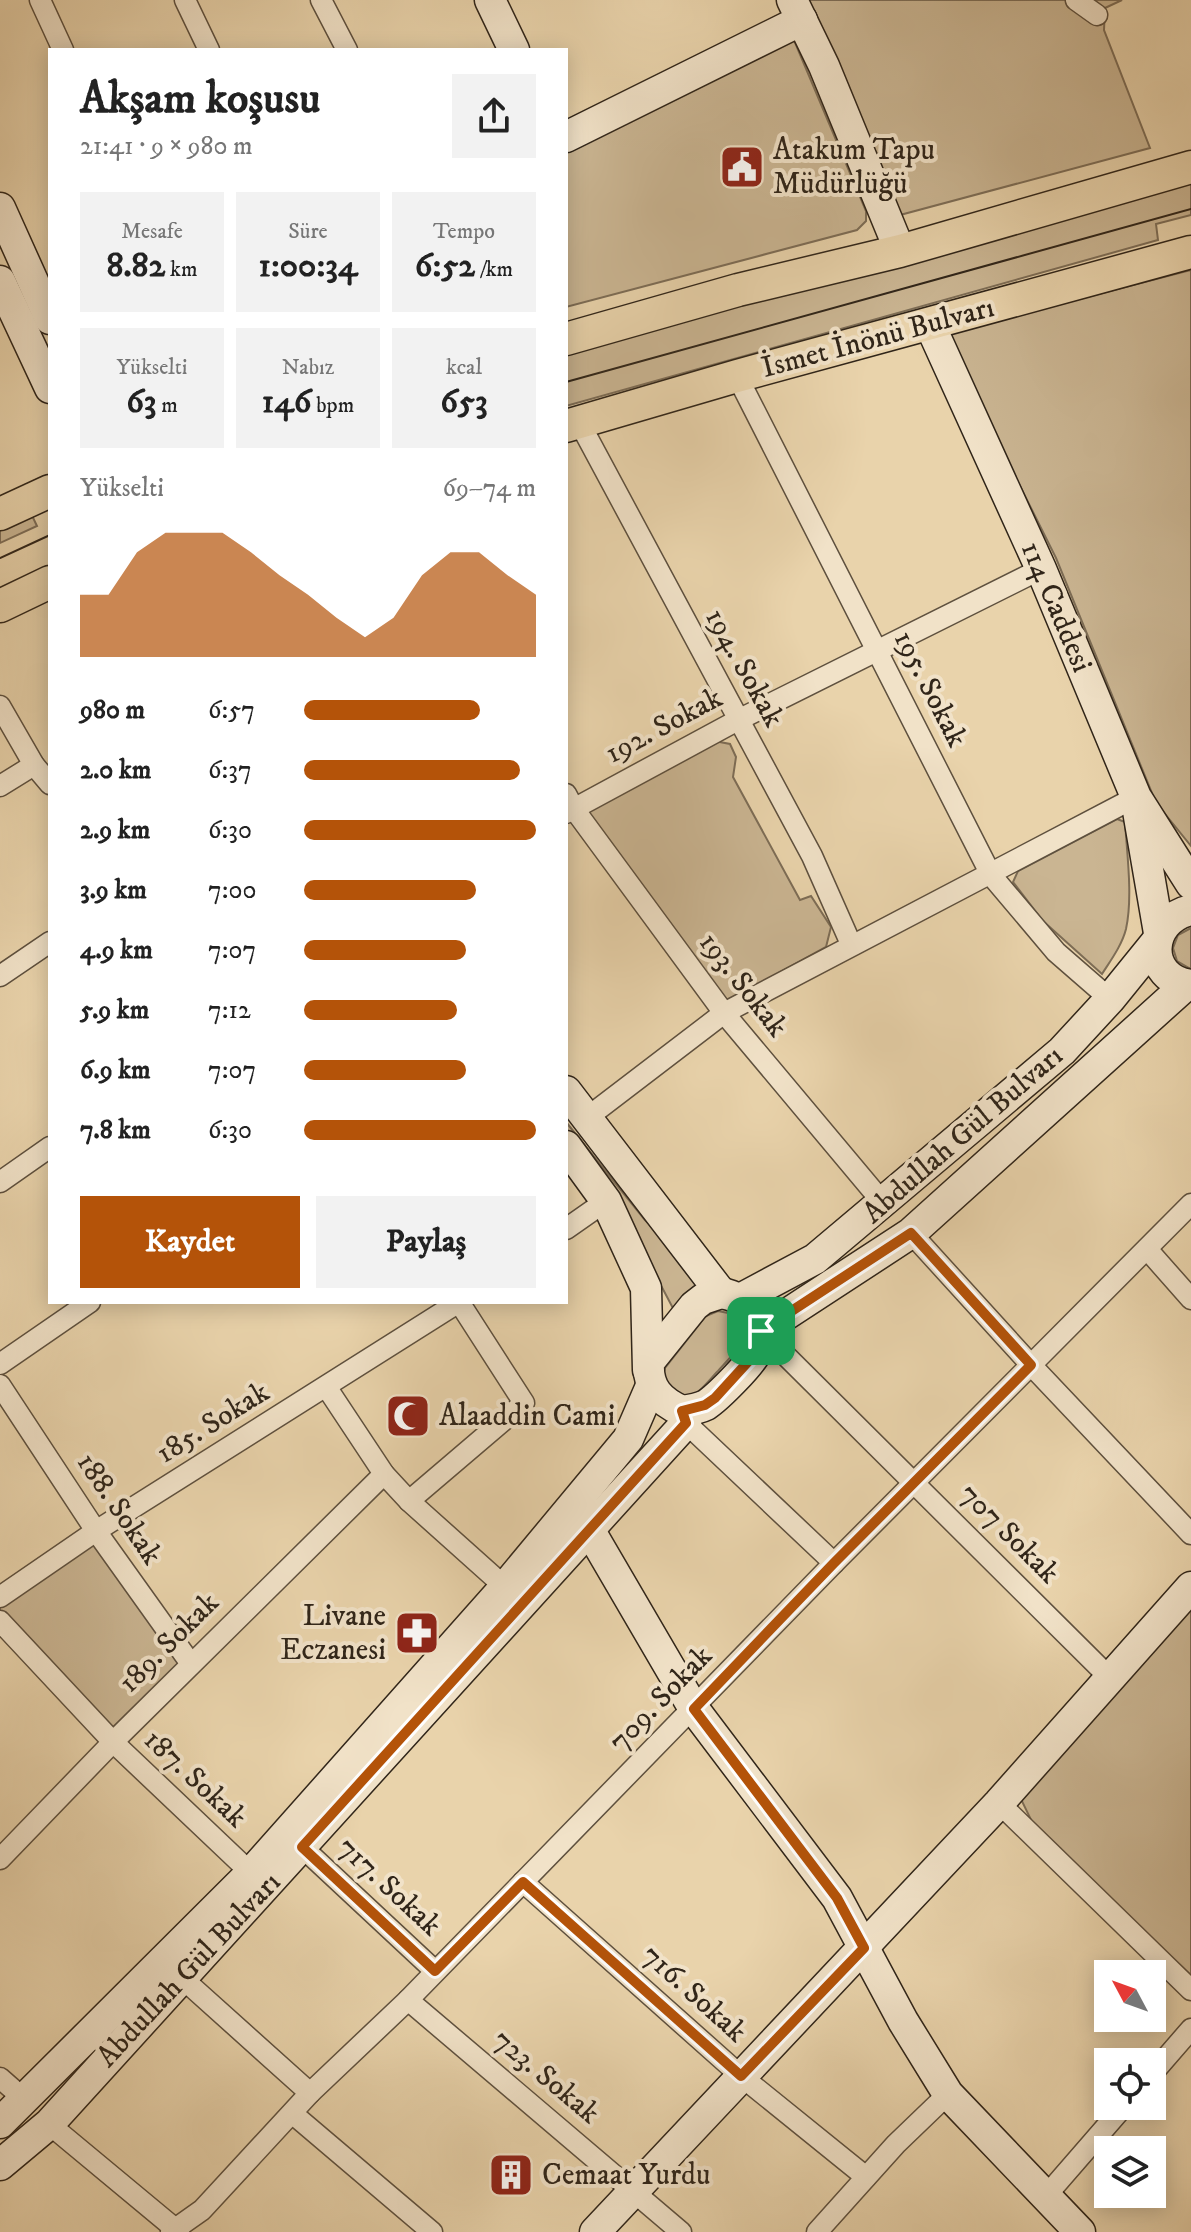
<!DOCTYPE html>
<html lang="tr">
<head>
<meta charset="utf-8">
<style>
  body { margin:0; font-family:"IM FELL DW Pica",serif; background:#f2f2f2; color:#222; height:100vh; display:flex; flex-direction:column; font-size:30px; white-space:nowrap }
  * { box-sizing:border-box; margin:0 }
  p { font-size:26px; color:#767676 }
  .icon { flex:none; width:44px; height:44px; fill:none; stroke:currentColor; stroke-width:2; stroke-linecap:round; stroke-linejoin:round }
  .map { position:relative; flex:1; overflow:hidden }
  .sheet { position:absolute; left:48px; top:48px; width:520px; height:1256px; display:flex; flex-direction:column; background:#fff; border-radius:0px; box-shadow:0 4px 20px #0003 }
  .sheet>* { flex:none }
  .needle { width:52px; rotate:311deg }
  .buttons { position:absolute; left:1094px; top:1960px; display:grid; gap:16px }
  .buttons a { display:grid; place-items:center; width:72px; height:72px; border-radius:0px; background:#fff; box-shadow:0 4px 20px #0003; font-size:40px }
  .pin { position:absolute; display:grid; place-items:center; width:68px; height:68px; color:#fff; margin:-34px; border-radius:16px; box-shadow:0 4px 12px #0006 }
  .round { display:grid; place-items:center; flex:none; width:84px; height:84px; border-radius:0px; background:#f2f2f2 }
  .overview { display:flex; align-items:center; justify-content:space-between; height:136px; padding:0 32px }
  h1 { font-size:44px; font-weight:800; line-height:60px }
  .figures { display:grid; grid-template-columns:repeat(3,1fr); gap:12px; height:136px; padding:8px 32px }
  .figures div { display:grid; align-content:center; border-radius:0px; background:#f2f2f2; text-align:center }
  .figures b { font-size:34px; font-weight:800 }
  .figures small { font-size:22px; font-weight:400 }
  .figures p { font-size:22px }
  .chart { height:224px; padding:16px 32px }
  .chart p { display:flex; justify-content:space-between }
  .chart svg { width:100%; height:144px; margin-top:8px; fill:#b45309; opacity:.7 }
  .cta { display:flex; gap:16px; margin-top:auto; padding:16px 32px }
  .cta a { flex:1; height:92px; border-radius:0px; background:#b45309; color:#fff; font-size:32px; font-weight:800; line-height:92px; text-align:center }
  .cta a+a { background:#f2f2f2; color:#222 }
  ul { padding:0 32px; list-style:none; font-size:26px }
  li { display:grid; grid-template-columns:128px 96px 1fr; align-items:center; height:60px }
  li i { height:20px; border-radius:10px; background:#b45309 }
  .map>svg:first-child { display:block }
</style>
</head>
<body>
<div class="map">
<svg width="1191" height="2232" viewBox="0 0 1191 2232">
  <rect width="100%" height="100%" fill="#e9d3ab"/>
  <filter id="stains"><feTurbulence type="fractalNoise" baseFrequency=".0025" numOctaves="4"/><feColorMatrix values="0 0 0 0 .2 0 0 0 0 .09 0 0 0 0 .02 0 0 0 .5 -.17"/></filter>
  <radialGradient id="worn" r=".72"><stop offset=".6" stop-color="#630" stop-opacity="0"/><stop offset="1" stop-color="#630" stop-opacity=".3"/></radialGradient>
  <g fill="#cab592" stroke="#7d6d56" stroke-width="2">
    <path d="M803,0h319l-17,8 -1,22 46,118 -250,67z"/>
    <path d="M791,33l75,178v10l-9,9 -291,77v-155z"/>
    <path d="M1191,175v40l-35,9 2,16 -592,166v-58z"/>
    <path d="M1191,270v576l-35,-43 -100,-245 -112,-224z"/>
    <path d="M27,505l10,21 -37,17v-27z"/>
    <path d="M709,740l21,4 6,13 -3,20 67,123 11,-4 20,31 -5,20 -98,54 -49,-48 -96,-148z"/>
    <path d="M1117,819l8,3c2,32 8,75 1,107 -4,16 -15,31 -24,45l-59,-53 -30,-39 5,-11z"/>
    <path d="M1191,928v40h-2l-12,-7 -4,-13 5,-13z"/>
    <path d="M566,1122l79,98 66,65 -35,29 -51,-97 -59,-75z"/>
    <path d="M718,1311l15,3c24,20 0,40 -15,57 -7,7 -15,18 -23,23 -9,5 -16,2 -25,-2l-7,-18 2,-6 41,-52z"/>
    <path d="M96,1531l95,133 -78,78 -113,-121v-24z"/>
    <path d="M1191,1596v379l-130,-121v-5l-28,-25 -15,-31z"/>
  </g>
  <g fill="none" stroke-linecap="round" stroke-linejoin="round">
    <g stroke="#5e503e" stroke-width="23">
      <g id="street">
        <path d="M40,0l23,50"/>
        <path d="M185,0l24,50"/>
        <path d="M321,0l26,50"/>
        <path d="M1076,0l21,15"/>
        <path d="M737,376l254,499 65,77 54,47"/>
        <path d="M579,422l233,434 39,88"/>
        <path d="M0,706l34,59 16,19"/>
        <path d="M0,786l34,-21"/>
        <path d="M566,794l8,15 150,204 160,191"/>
        <path d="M566,813l172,-93 303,-151"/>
        <path d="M0,976l50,-34"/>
        <path d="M588,1117l136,-104 412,-216"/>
        <path d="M0,1182l50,-35"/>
        <path d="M566,1229l40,-28"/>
        <path d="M911,1233l120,132 160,169"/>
        <path d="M1147,1249l44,50"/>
        <path d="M761,1331l349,347"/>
        <path d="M0,1364l90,-62"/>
        <path d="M0,1385l96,146 95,133"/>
        <path d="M327,1388l57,86 25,27 96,86"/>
        <path d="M686,1423l148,140"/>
        <path d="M409,1501l115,-98 -65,-101"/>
        <path d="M0,1597l96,-66 363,-229"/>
        <path d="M0,1621l113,121 138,131"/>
        <path d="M999,1803l192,187"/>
        <path d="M302,1847l133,124"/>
        <path d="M0,1859l113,-117 271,-268"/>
        <path d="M523,1882l218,194 125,101"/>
        <path d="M182,1978l128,115"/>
        <path d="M408,2000l273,232"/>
        <path d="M1152,2074l39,-45"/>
        <path d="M0,2078l25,22"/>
        <path d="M293,2114l139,118"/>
        <path d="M49,2124l130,108"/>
        <path d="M1045,2197l79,-91"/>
        <path d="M171,2232l31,-22 108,-117 98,-93 426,-437 357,-359"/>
        <path d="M817,2232l79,-88 52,-50"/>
      </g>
    </g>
    <g stroke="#302519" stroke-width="33">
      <g id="secondary">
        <path d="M490,0l24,50"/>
        <path d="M792,0l32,66 76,185"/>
        <path d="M566,137l236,-117"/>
        <path d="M0,208l50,111"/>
        <path d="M0,281l50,107"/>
        <path d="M930,325l111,244 95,228 55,87"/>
        <path d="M1138,811l21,122"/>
        <path d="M1191,910c-45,10 -47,69 0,75"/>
        <path d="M566,1091l155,202"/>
        <path d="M566,1146l40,55 40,87 2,82"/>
        <path d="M721,1293c27,4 50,30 36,58 -6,13 -39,46 -51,54 -8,4 -16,5 -24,6 -22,-10 -35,-23 -33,-49l45,-56 9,-7z"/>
        <path d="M742,1298l73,-39 247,-208 48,-52 47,-58"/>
        <path d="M761,1331l150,-98 275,-248"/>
        <path d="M590,1531l104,178 143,189 66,123 45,73 132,138"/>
        <path d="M0,2123l251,-250 254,-286 123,-148 23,-53"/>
        <path d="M0,2165l49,-41 637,-701 -4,-12"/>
        <path d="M595,2232l404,-429 192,-216"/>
      </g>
    </g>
    <g stroke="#302519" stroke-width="35">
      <g id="primary">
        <path d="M566,339l172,-49 162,-39 291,-84"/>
        <path d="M566,426l171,-50 454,-124"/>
        <path d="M0,514l50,-23"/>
        <path d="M0,606l50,-24"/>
      </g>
    </g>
    <use href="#street" stroke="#f1e2c8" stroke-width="20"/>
    <use href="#secondary" stroke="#f1e2c8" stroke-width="30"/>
    <use href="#primary" stroke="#e9d3ab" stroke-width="32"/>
    <g stroke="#302519" stroke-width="2">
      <path d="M566,382l625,-173"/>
      <path d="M0,558l50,-23"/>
    </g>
  </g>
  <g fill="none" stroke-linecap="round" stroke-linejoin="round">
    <g stroke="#fff" stroke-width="16">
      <path id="route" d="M911,1233l120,132 -197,198 -140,146 143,189 27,50 -123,128 -218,-194 -88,89 -133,-124 384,-424 -4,-12 23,-6 10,-7 41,-45 5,-22z"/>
    </g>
    <use href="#route" stroke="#b45309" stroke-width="10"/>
  </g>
  <defs>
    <g id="civic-square" transform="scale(2.3)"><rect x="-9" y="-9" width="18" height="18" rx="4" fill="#8f2418" stroke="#f1e2c8"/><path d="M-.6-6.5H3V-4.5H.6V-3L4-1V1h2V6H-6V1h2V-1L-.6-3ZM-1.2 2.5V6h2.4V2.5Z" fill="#fff"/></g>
    <g id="mosque-square" transform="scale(2.3)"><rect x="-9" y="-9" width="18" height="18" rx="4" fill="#8f2418" stroke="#f1e2c8"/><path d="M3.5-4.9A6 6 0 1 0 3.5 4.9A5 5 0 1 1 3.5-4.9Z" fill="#fff"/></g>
    <g id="pharmacy-square" transform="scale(2.3)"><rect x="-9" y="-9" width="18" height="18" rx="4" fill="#8f2418" stroke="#f1e2c8"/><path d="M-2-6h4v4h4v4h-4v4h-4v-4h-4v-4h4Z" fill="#fff"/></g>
    <g id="building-square" transform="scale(2.3)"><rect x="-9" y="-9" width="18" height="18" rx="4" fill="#8f2418" stroke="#f1e2c8"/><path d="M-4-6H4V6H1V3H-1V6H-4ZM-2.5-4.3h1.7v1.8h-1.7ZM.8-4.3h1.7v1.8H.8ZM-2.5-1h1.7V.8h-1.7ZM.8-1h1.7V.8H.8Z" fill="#fff"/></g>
  </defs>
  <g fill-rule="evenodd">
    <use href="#civic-square" x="742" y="167"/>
    <use href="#mosque-square" x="408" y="1416"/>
    <use href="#pharmacy-square" x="417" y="1633"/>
    <use href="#building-square" x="511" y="2175"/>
  </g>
  <g text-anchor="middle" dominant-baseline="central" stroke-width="8" stroke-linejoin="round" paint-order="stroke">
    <g font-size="30" fill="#302519" stroke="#f1e2c8" text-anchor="start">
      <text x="773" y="150">Atakum Tapu<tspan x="773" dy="34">Müdürlüğü</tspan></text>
      <text x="439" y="1416">Alaaddin Cami</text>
      <text x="386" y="1616" text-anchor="end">Livane<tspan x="386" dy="34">Eczanesi</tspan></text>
      <text x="542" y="2175">Cemaat Yurdu</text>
    </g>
    <g font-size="30" fill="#302519" stroke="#f1e2c8">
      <text transform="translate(878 338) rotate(-15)">İsmet İnönü Bulvarı</text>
      <text transform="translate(1056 607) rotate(67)">114 Caddesi</text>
      <text transform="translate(744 668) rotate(61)">194. Sokak</text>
      <text transform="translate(930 689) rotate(63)">195. Sokak</text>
      <text transform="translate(664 726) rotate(-28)">192. Sokak</text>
      <text transform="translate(743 985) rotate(52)">193. Sokak</text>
      <text transform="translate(963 1135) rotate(-41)">Abdullah Gül Bulvarı</text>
      <text transform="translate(213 1423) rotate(-32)">185. Sokak</text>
      <text transform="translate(119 1509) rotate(56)">188. Sokak</text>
      <text transform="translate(1009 1534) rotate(45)">707 Sokak</text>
      <text transform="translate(169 1643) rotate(-45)">189. Sokak</text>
      <text transform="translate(661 1699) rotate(-46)">709. Sokak</text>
      <text transform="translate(195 1779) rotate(43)">187. Sokak</text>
      <text transform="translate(389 1887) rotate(43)">717. Sokak</text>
      <text transform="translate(189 1970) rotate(-47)">Abdullah Gül Bulvarı</text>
      <text transform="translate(694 1994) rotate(42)">716. Sokak</text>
      <text transform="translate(546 2077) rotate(40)">723. Sokak</text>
    </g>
  </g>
  <rect width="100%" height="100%" filter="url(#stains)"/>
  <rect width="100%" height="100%" fill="url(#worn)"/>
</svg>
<div class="buttons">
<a><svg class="needle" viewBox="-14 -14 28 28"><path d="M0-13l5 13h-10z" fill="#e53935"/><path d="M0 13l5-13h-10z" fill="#767676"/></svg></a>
<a><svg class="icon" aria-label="locate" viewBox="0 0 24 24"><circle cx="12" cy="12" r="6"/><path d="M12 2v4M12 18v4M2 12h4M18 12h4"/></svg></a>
<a><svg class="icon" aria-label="layers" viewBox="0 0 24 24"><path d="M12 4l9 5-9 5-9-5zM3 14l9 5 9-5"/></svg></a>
</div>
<div class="pin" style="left:761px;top:1331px;background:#1e9e55"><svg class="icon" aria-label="arrive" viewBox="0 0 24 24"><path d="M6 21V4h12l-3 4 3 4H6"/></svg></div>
<section class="sheet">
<div class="overview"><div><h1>Akşam koşusu</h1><p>21:41 · 9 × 980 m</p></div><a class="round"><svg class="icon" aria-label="share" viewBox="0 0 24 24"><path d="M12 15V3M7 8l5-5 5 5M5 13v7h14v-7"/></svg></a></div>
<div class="figures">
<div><p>Mesafe</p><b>8.82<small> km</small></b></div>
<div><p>Süre</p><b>1:00:34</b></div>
<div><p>Tempo</p><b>6:52<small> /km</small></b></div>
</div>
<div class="figures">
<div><p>Yükselti</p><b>63<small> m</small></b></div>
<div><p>Nabız</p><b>146<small> bpm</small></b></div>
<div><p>kcal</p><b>653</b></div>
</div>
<div class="chart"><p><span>Yükselti</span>69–74 m</p>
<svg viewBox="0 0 160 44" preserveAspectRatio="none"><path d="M0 44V25L10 25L20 12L30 6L40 6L50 6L60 12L70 19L80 25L90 32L100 38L110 32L120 19L130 12L140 12L150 19L160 25V44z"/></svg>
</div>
<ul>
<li><b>980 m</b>6:57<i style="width:76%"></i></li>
<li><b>2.0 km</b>6:37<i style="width:93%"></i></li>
<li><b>2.9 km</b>6:30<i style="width:100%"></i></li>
<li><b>3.9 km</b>7:00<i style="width:74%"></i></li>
<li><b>4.9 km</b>7:07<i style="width:70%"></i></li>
<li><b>5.9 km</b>7:12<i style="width:66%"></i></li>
<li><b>6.9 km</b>7:07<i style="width:70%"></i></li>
<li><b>7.8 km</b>6:30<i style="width:100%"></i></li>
</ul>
<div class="cta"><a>Kaydet</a><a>Paylaş</a></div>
</section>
</div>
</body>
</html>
